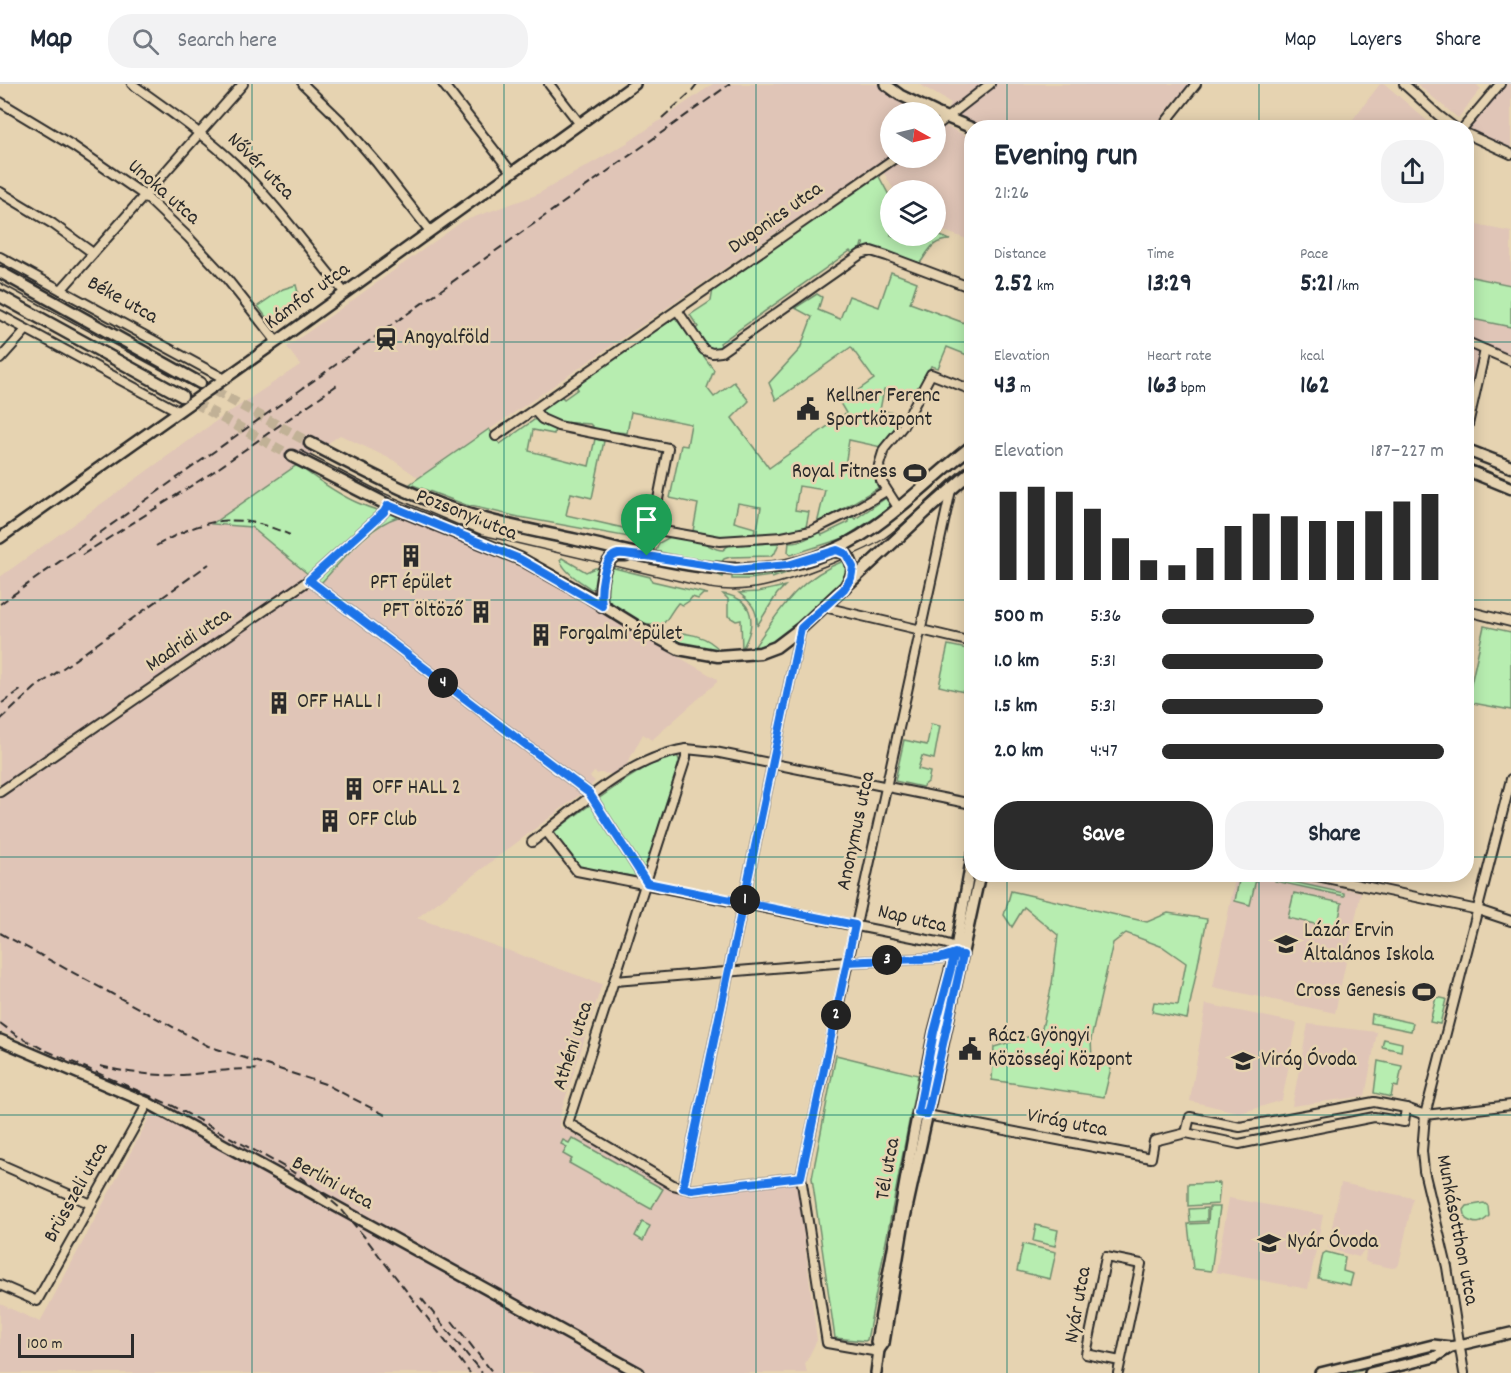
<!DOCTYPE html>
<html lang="en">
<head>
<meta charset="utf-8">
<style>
  body { margin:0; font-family:Dekko,sans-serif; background:#f2f2f3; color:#1f2937; height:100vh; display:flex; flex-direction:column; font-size:22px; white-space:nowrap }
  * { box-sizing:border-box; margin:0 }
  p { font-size:20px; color:#747a83 }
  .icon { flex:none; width:33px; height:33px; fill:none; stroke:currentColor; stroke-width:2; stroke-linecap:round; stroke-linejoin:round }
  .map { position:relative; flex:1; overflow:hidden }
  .sheet { position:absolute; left:964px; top:36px; width:510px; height:762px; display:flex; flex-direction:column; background:#fff; border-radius:24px; box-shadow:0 3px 15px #0003 }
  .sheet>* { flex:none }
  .needle { width:39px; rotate:98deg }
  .controls { position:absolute; left:880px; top:18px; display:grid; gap:12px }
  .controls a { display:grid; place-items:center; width:66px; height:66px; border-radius:50%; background:#fff; box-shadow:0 3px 15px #0003; font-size:30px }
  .scale { position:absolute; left:18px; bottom:15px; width:116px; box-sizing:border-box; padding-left:6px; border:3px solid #2b2b2b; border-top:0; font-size:16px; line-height:21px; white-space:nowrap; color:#2b2b2b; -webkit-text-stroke:4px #e6d3b1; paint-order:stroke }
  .pin { position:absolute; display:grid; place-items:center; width:51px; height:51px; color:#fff; margin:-62px -26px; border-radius:50% 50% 50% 0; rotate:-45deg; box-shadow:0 0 6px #0007 }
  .pin .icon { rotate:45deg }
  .km { position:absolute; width:30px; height:30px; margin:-15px; border-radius:50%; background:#222; color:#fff; font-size:16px; line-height:30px; text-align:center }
  .round { display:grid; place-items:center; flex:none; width:63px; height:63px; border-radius:24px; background:#f2f2f3 }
  .summary { display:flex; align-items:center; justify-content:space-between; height:102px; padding:0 30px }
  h1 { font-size:33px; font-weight:800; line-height:45px }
  .stats { display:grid; grid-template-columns:repeat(3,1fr); gap:9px; height:102px; padding:6px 30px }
  .stats div { display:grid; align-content:center }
  .stats b { font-size:26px; font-weight:800 }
  .stats small { font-size:16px; font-weight:400 }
  .stats p { font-size:16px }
  .chart { height:168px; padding:12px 30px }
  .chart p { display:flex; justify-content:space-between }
  .chart svg { width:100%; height:108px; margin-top:6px; stroke:#2b2b2b; stroke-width:6 }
  .primary-button { display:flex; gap:12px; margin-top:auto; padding:12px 30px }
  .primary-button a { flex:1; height:69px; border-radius:24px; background:#2b2b2b; color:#fff; font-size:24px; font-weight:800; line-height:69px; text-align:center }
  .primary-button a+a { background:#f2f2f3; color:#1f2937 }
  ul { padding:0 30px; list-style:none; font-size:20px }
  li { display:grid; grid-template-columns:96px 72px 1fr; align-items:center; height:45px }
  li i { height:15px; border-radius:8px; background:#2b2b2b }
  header { display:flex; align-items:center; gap:36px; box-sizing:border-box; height:84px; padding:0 30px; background:#fff; border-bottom:2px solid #e0e1e3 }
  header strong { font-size:28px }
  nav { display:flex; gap:33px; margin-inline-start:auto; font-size:21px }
  .search { width:420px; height:54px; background:#f2f2f3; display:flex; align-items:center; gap:15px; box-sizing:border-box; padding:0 21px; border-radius:24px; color:#747a83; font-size:22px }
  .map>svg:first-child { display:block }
</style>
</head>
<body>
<header>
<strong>Map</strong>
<div class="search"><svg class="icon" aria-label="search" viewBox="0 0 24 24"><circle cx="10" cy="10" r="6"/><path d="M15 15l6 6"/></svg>Search here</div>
<nav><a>Map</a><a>Layers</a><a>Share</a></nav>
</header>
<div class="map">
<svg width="1511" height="1289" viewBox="0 0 1511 1289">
  <rect width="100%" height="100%" fill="#e6d3b1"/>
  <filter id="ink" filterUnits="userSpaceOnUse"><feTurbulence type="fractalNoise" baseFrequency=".0167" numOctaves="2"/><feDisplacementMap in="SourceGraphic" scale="12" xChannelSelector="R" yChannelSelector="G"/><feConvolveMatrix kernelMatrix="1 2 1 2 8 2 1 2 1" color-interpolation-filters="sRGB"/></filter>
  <g filter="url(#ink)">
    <g fill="#e0c5b7">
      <path d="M713,0h180l53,29 5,-10 -32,-19h270l-24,28 -9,15h-174l-32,-13 -14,9v-11h-45v42l-472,324 -26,-18 -53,-25 -127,88 38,4 69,57 38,-39 29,-24 11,-4 42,16 5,4 9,2 77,33 186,107v3l-65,58 -9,-6 -17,32 -14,8 -13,-1 -1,1 -4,-2 -4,5 5,4 -5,6 -173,131 185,66 -41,128 -2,14 123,68 12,1 103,-14 20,159 -12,24 2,9h-807v-69l40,18 118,-221 -158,-70v-454l216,-156 84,-56 -13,-18 176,-126 73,-26 91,-52z"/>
      <path d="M1380,0h5l49,43h-87z"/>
      <path d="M1417,0h59l5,5 -23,29z"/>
      <path d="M1507,0h4v64l-43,-18z"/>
      <path d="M945,42l27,12v103l-36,-13v-38h-42l-12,-20 18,-12h36v-26z"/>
      <path d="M1467,139l44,9v123l-44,-18z"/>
      <path d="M1467,262l14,6 -14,58z"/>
      <path d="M1236,791h42l83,17 -26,121 -122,-26z"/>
      <path d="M1206,920l91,19 -15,77 -41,13 -51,-12z"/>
      <path d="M1308,940l69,8 -12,64 -73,10z"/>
      <path d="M1341,1099l72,15 -14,66 -2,3 -5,1 -24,-5 -3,-2 1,-9 -3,-1 -4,6 -30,-8 -1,-3z"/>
      <path d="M1229,1114l94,17 -15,74 -92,-17z"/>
    </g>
    <g fill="#b7edb0" stroke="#718c6e" stroke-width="1.5">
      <path d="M876,87l15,28v37l45,-2 14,6c-18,0 -21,11 -30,23l-48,-15 -9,1 1,-6h-2l-2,8 -7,3 -3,-3 -130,92 2,4c-14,5 -19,-6 -27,-17l3,-3 -8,-12 21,-14 3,-18z"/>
      <path d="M891,188l26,10 -7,21 60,22 2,-3v35l-25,-10 -9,21 -7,-2 -14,29 -33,-6 -4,21 27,6 -26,31 -32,-7 -4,26 29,6 4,16 -61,36 8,-34 -26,-4 -4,24 14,2 -3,15 -22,7 -28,2 5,-29 -23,-4 -4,19 21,6 -2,13 26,2 -4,10 -5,3 -40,1 -6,2 -4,5 -63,-9 -1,-4 3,-8 11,-6c9,1 20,2 30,5 9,2 13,8 23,8l6,-5 1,-7 -37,-7 5,-27 -28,-6 11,-53 6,1 4,-22 -60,-12 -4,21 -10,-1 -1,3 -19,-4 -7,-7 -31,-2 -14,-4 -6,-8 21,-15 4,4 14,-10 -3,-5 99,-68 40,54 -7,18 7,9 20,-15 15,19 -17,17 37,50 77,-55 -6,-10 34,-24 -23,-32 -75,53 -7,-17 31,-34 12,-32 -17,-9 22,-14 5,3 -4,13 22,9 9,-23 30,11z"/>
      <path d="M1467,192l44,9v42l-44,-9z"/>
      <path d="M296,201l5,19 -30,20 -13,-18 25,-17z"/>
      <path d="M537,334l18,10 -1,6 -21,-4 -4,21 60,15 6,-27 9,2 -12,57 -21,-5 -5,22 62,14 4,-25 20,4 -7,32 -126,-23 -53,-12 -56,-21 79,-55 11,15z"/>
      <path d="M297,381c19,13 39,29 61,38 13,6 27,9 40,14 -30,9 -57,45 -78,67l-69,-57 -39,-3z"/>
      <path d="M886,414l3,3 1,7 -46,30 -53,17 -3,-3 1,-10c13,0 20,-3 30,-12l3,5 27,-13 -2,-6 3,-2 5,5z"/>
      <path d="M831,473l-59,21 -1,-2 -22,3h-17v-3l-8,-1 -1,2 -5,-2 -1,-3z"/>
      <path d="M562,474l24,14 9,-4h6l-1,19 -9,2c-11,-8 -26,-16 -31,-29z"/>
      <path d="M846,476l2,3 -2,16 -70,63 -23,7c28,-41 45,-71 93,-89z"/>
      <path d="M610,483l40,10 2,4 56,13h-5l-5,5 -6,-2 -3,4 -6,4 -5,-2c-7,8 -9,15 -16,22l-22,-2 -34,-22 -1,-13z"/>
      <path d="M785,502l-8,8 -20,32c1,-16 -6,-24 -18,-33l19,-1z"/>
      <path d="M723,510c33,5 33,31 19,55l-1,-29 -5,1 -8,-5v-17z"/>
      <path d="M1484,542l27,6v78l-44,-8z"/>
      <path d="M663,549c20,-2 46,2 58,19 -17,-3 -47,-4 -58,-19z"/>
      <path d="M948,561l24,5v44l-33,-8z"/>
      <path d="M931,640l9,2 -6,33 -12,-3 -4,13 12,3 -2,10 -6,5 -27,-6 9,-41 23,5z"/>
      <path d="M677,671l4,10 -38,113 -64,-11 -26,-35c27,-19 97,-75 124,-77z"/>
      <path d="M1240,791h17l-7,30 -15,-4z"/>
      <path d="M1275,794l69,15v3l-69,-15z"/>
      <path d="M1011,807l136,31 21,-9 39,6 -20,100 -35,-7 2,-10 24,3 8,-42 -23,-16 -37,-14 -13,10 -22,96 1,21h21l-9,37 -112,-17 2,-33 47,-14 11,-49 6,-49 -34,-28 -12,20 -8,-12z"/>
      <path d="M1294,809l48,10 -5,26 -49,-11z"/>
      <path d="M957,877l-30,141h-2l11,-54 1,-15z"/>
      <path d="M1436,913l10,2 -6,25 -10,-2z"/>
      <path d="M1372,930l41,9 -2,8 -40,-8z"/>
      <path d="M1384,955l18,4 -1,8 -19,-4z"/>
      <path d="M836,971l82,20 -51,265 -2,1 -30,-3 -23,-160z"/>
      <path d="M1378,977l24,5 -4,21 -5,-1 -2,11 -17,-4z"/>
      <path d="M572,1054l91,51 -12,20 -82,-46 3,-4 -9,-5 4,-7 -6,-3 2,-4 6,3z"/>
      <path d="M1220,1099l-2,21 -30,2v-22z"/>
      <path d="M1484,1119l4,3 1,10c-8,8 -13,9 -23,3l-2,-9 3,-4z"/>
      <path d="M1209,1123h11l-9,64 -18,-2 -5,-45 20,-1z"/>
      <path d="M1207,1124v13l-17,1 -1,-13z"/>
      <path d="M642,1138l8,4 -7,15 -8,-5z"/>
      <path d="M1036,1141l22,5 -3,16 -22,-5z"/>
      <path d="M1023,1160l33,8 -6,27 -33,-8z"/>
      <path d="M1326,1168l19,5 -2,14 10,3 -3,11 -32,-7 5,-24z"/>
      <path d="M1431,1266l1,3 -81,20v-3z"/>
    </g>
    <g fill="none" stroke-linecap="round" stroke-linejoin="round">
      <g stroke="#c1b196" stroke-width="10" stroke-dasharray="10 5" stroke-linecap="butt">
        <path d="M202,300l108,59"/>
        <path d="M182,312l110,60"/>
      </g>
      <g stroke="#2b2b2b" stroke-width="12">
        <g id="minor">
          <path d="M132,0c36,26 73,51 105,82 40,39 72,84 108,127"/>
          <path d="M303,0l37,36 37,43 53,68"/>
          <path d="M443,0l69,89"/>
          <path d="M549,0l31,40"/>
          <path d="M1404,0l34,31 17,13"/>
          <path d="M0,18l73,44 71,49 44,42 39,42 50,63"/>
          <path d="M936,42l54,-42"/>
          <path d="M1161,44l35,-44"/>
          <path d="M1463,44l37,-44"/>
          <path d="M1467,50l44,20"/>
          <path d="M0,108l53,32 40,29"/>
          <path d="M0,173l225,122"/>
          <path d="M61,206l182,-206"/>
          <path d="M677,226l27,40 8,3 9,-1 140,-98 10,-3 16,5 85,32"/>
          <path d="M0,231l178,96"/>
          <path d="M1467,258l44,19"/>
          <path d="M0,275l26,-29"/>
          <path d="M534,326l8,9 16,7 110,22 -21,108"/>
          <path d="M1467,345l18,-79"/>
          <path d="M496,352l399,-278"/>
          <path d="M899,425l-18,-28 -2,-16 5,-16 19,-23 28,-52 41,16"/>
          <path d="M652,445l68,12 62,-4 29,-6 43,-21 32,-19"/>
          <path d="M309,496l280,213 58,90"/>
          <path d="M824,523l148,35"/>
          <path d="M1467,527l44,11"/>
          <path d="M686,665l29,3 257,52"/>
          <path d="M0,708l309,-212 75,-68 4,-7"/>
          <path d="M546,747l31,40 366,72 7,2 5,8 -15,5 -93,4 -232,19"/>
          <path d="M532,758c47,-35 94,-83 154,-93v9l-118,365 105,62 19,5 109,-13"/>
          <path d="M1307,790l171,36 33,11"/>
          <path d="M927,1031l224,43 3,-17 32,-8 53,11 135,-27 30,5 2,-14 19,7 86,-10"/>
          <path d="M1186,1049l4,-16 50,10 134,-25 32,6"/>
          <path d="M0,1080l91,40"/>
          <path d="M683,1104l118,-560"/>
          <path d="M0,1201l37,16 111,-198"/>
          <path d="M879,1268l-52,-9 -26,-166 150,-687"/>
          <path d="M1118,1289l23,-109 -35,-7 -20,97 34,7"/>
          <path d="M1464,1289l-17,-106 -23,-96 -2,-20 3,-36 86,-336"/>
        </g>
      </g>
      <g stroke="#2b2b2b" stroke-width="14">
        <g id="tertiary">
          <path d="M885,0l15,11 35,17"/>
          <path d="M936,29l36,15"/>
          <path d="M0,454l282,-200 353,-254"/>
          <path d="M0,956l148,63 491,270"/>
          <path d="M879,1266l5,-7 19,-116 77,-353"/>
          <path d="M876,1289l3,-23 -3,-8 38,-210 20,-100 21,-79 17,-97"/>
          <path d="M1320,1289l113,-28 18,2"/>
          <path d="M1370,1289l65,-16 16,-10 60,-14"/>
        </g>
      </g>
      <g stroke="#2b2b2b" stroke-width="15">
        <g id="secondary">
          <path d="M0,188l200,111"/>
          <path d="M0,212l182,100"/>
          <path d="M310,359c43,22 85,45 131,62 44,17 91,25 136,35 77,17 159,45 237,18 64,-21 106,-72 158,-112"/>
          <path d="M1467,366l44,17"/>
          <path d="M292,372l96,49 133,54 68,38 47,29 43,23 39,7 42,-3 16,-6 25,-19 129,-120 42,-37"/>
          <path d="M1467,386l44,18"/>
          <path d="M832,467l12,1c10,10 11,20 3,32"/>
          <path d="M602,522c-3,-15 -1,-43 14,-51h10"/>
        </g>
      </g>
      <use href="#minor" stroke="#e6d3b1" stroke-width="8"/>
      <use href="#tertiary" stroke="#e6d3b1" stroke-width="9"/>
      <use href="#secondary" stroke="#e6d3b1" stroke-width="10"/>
      <g stroke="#2b2b2b" stroke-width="1.5">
        <path d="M0,199l193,104"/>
        <path d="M300,366l81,42 101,43 227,53c45,8 83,-9 124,-25 16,-7 34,-13 49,-23 33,-23 59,-55 90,-79"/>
        <path d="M1467,380l44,18"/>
      </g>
      <g stroke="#2b2b2b" stroke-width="2" stroke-dasharray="9 4.5" stroke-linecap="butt">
        <path d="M662,34l28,-25 7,-9"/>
        <path d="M156,462c48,-28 81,-35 134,-11"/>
        <path d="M82,471l131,-83 127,-89"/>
        <path d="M0,520l730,-520"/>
        <path d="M2,619l20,-14"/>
        <path d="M0,636l35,-32 174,-124"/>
        <path d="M0,849l208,113 117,38 60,31"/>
        <path d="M0,939l16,12 29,15 128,56 117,64 27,19 24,20 26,31 103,133"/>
        <path d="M100,982c28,7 54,10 83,9 26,-2 51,-8 78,-5"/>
        <path d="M421,1214l61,75"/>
        <path d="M452,1237l41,52"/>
      </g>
    </g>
  </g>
  <g fill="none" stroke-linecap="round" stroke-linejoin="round" filter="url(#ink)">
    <g stroke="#fff" stroke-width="12">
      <path id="route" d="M647,472l88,14 53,-5 49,-15 9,4 7,13 -2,11 -7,11 -43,39 -118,560 9,2 109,-13 46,-215c31,-2 62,-2 93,-4 9,-1 14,-5 23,-3l-36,160 -9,-2 16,-81 21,-79 -15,5 -93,4 8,-37 -208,-42 -58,-90 -280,-213 75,-68 4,-7 132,54 82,47c-2,-13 0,-49 16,-52 9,-1 19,3 29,2"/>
    </g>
    <use href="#route" stroke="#1a73e8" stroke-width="8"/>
  </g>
  <path fill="none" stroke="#0f766e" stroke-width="1.5" stroke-opacity="0.55" d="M252,0v1289M504,0v1289M756,0v1289M1007,0v44M1259,0v44M0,258h972M1467,258h44M0,516h972M1467,516h44M0,773h972M1467,773h44M1007,790v499M1259,790v499M0,1031h1511"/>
  <defs>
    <g id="station-bare" transform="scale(1.8)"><path d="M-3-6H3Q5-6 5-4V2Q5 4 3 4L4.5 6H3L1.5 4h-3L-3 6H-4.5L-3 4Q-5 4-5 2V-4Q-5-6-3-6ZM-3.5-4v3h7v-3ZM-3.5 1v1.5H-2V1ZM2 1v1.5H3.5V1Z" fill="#2b2b2b" stroke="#e6d3b1" stroke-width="2.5" paint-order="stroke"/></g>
    <g id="civic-bare" transform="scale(1.8)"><path d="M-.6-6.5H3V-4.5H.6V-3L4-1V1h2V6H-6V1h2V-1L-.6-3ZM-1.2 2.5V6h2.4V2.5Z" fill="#2b2b2b" stroke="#e6d3b1" stroke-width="2.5" paint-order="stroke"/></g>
    <g id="stadium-bare" transform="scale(1.8)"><path d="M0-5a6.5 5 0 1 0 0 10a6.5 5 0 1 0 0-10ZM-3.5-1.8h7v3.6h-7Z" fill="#2b2b2b" stroke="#e6d3b1" stroke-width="2.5" paint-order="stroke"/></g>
    <g id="building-bare" transform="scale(1.8)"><path d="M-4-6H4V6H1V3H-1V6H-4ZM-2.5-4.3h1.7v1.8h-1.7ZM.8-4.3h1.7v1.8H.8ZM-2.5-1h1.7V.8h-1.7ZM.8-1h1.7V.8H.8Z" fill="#2b2b2b" stroke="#e6d3b1" stroke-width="2.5" paint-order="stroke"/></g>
    <g id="school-bare" transform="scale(1.8)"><path d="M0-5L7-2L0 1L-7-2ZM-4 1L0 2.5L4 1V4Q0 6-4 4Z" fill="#2b2b2b" stroke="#e6d3b1" stroke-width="2.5" paint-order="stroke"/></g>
  </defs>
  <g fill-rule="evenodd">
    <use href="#station-bare" x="386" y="255"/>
    <use href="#civic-bare" x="808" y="325"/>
    <use href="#stadium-bare" x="915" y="389"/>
    <use href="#building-bare" x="411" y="472"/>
    <use href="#building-bare" x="481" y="528"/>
    <use href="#building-bare" x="541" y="551"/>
    <use href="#building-bare" x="279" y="619"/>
    <use href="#building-bare" x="354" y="705"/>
    <use href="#building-bare" x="330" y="737"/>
    <use href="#school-bare" x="1286" y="860"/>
    <use href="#stadium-bare" x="1424" y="908"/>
    <use href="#civic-bare" x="970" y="965"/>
    <use href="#school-bare" x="1243" y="977"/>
    <use href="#school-bare" x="1269" y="1159"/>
  </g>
  <g text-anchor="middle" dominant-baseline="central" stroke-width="5" stroke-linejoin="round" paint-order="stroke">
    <g font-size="21" fill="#2b2b2b" stroke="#e6d3b1">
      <text transform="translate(260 83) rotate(45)">Nővér utca</text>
      <text transform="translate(163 109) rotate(41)">Unoka utca</text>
      <text transform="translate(776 135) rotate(-35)">Dugonics utca</text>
      <text transform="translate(308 213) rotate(-36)">Kámfor utca</text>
      <text transform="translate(122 217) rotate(29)">Béke utca</text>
      <text transform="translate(466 432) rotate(22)">Pozsonyi utca</text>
      <text transform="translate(189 557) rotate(-34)">Madridi utca</text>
      <text transform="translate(857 747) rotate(-78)">Anonymus utca</text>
      <text transform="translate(912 836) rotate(13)">Nap utca</text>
      <text transform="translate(574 962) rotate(-72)">Athéni utca</text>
      <text transform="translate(1067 1040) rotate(11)">Virág utca</text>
      <text transform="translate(889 1085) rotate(-80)">Tél utca</text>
      <text transform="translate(332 1100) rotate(29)">Berlini utca</text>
      <text transform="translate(77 1109) rotate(-61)">Brüsszeli utca</text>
      <text transform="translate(1456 1146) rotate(79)">Munkásotthon utca</text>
      <text transform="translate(1079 1221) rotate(-80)">Nyár utca</text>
    </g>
    <g font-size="21" fill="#2b2b2b" stroke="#e6d3b1" text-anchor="start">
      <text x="404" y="255">Angyalföld</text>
      <text x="826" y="313">Kellner Ferenc<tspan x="826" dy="24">Sportközpont</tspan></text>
      <text x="897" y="389" text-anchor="end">Royal Fitness</text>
      <text x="411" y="500" text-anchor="middle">PFT épület</text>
      <text x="463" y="528" text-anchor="end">PFT öltöző</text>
      <text x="559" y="551">Forgalmi épület</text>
      <text x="297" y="619">OFF HALL 1</text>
      <text x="372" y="705">OFF HALL 2</text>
      <text x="348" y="737">OFF Club</text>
      <text x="1304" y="848">Lázár Ervin<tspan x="1304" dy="24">Általános Iskola</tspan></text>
      <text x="1406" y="908" text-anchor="end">Cross Genesis</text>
      <text x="988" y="953">Rácz Gyöngyi<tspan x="988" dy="24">Közösségi Központ</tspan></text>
      <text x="1261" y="977">Virág Óvoda</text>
      <text x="1287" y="1159">Nyár Óvoda</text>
    </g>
  </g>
</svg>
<div class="controls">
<a><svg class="needle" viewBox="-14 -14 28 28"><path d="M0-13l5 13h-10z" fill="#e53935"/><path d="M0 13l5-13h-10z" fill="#747a83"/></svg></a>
<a><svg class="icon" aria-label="layers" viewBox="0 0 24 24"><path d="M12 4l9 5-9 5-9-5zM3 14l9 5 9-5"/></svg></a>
</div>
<div class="scale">100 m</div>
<div class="pin" style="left:647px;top:472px;background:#1e9e55"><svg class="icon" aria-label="arrive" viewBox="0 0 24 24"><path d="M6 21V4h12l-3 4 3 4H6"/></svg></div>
<b class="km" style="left:745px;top:816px">1</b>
<b class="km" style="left:836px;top:931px">2</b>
<b class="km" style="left:887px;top:876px">3</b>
<b class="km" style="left:443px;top:599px">4</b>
<section class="sheet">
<div class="summary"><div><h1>Evening run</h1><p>21:26</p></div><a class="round"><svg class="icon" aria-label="share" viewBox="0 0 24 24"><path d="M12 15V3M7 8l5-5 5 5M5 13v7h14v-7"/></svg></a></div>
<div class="stats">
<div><p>Distance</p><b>2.52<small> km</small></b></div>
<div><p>Time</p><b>13:29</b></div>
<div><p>Pace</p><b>5:21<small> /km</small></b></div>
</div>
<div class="stats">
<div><p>Elevation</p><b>43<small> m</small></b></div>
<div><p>Heart rate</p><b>163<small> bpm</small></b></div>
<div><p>kcal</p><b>162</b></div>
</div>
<div class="chart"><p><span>Elevation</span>187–227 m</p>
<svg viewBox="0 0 160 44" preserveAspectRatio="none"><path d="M5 44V8M15 44V6M25 44V8M35 44V15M45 44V27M55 44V36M65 44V38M75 44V31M85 44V22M95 44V17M105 44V18M115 44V20M125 44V20M135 44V16M145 44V12M155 44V9"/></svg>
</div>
<ul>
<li><b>500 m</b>5:36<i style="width:54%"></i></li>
<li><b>1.0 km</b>5:31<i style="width:57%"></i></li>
<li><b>1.5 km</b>5:31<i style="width:57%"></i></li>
<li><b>2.0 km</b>4:47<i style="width:100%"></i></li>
</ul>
<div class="primary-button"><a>Save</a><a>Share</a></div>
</section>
</div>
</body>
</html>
